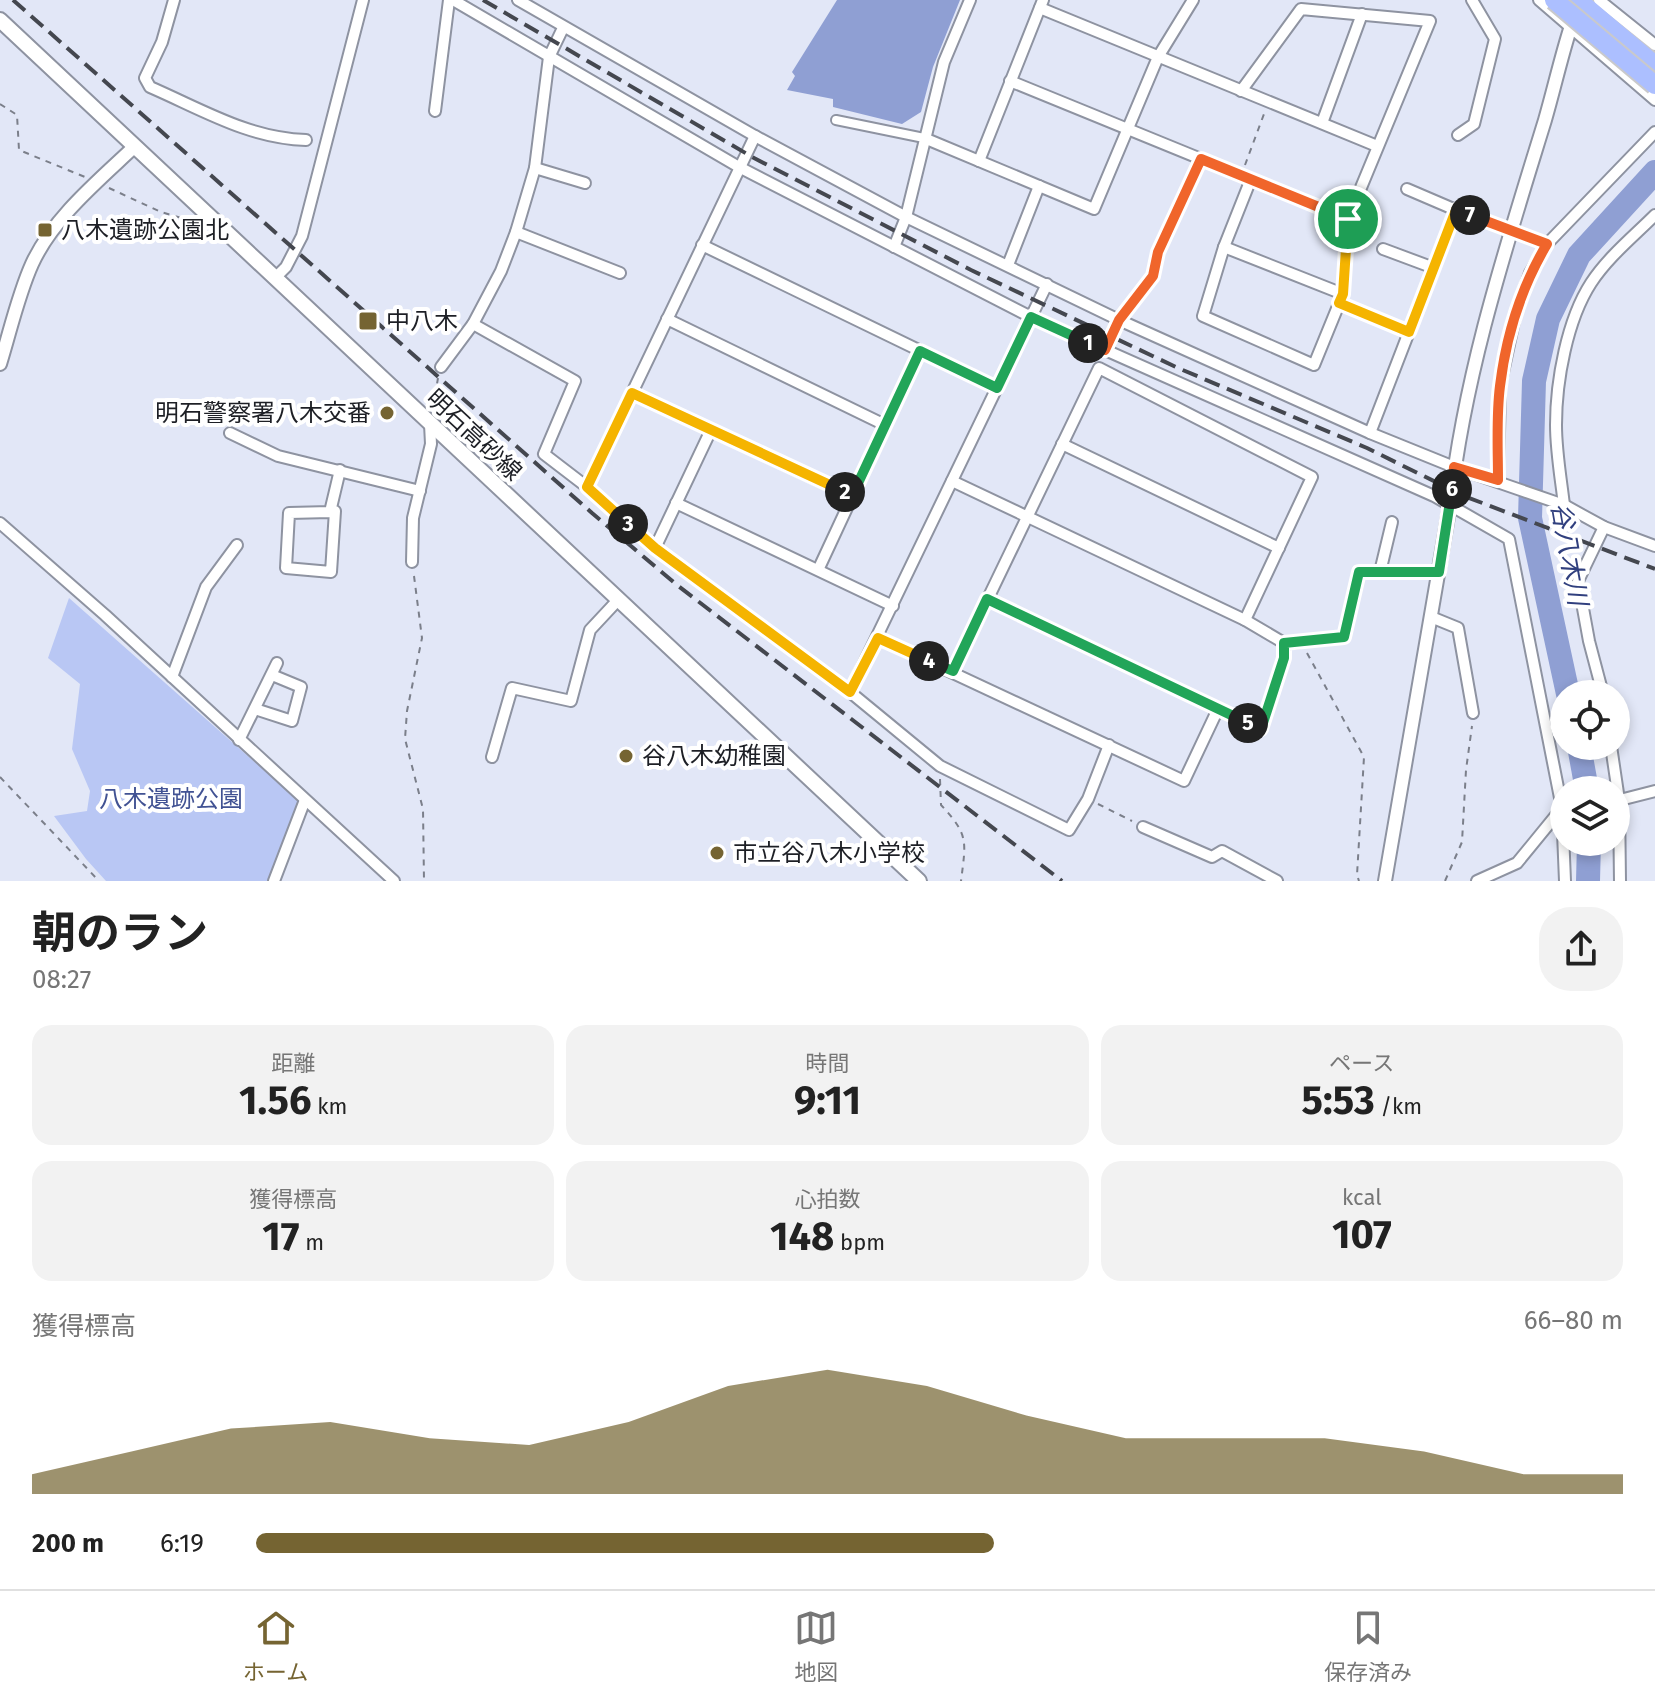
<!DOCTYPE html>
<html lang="ja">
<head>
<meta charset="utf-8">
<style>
  body { margin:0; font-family:"Fira Sans","Noto Sans JP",sans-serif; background:#f2f2f2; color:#222; height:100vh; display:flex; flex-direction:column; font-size:30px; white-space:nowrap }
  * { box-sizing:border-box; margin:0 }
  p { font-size:26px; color:#767676 }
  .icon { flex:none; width:44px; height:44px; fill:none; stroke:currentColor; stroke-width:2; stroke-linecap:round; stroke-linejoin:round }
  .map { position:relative; height:881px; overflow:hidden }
  .side { display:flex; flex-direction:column; background:#fff; flex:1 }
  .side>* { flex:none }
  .buttons { position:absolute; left:1550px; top:680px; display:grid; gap:16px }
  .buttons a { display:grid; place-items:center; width:80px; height:80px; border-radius:50%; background:#fff; box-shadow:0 4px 12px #0003; font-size:40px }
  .pin { position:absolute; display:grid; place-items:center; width:68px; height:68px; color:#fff; margin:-34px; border:4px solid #fff; border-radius:50%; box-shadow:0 2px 8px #0007 }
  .km { position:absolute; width:40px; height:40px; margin:-20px; border-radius:50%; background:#222; color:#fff; font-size:22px; line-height:40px; text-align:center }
  .round { display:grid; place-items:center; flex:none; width:84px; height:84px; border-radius:32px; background:#f2f2f2 }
  .head { display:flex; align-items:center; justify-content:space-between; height:136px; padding:0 32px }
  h1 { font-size:44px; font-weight:700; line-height:60px }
  .stats { display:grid; grid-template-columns:repeat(3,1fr); gap:12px; height:136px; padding:8px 32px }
  .stats div { display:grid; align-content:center; border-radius:20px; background:#f2f2f2; text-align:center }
  .stats b { font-size:40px; font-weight:700 }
  .stats small { font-size:22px; font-weight:400 }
  .stats p { font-size:22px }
  .chart { height:224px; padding:16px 32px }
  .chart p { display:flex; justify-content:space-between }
  .chart svg { width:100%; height:144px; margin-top:8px; fill:#756432; opacity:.7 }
  ul { padding:0 32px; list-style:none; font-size:26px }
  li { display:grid; grid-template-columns:128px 96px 1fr; align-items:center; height:60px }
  li i { height:20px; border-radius:10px; background:#756432 }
  .dock { display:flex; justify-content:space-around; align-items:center; height:112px; border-top:2px solid #e0e0e0; background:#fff; font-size:22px; color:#767676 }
  .dock a { display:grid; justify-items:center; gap:4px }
  .dock .selected { color:#756432 }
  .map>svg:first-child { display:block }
</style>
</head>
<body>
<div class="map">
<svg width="1655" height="881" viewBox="0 0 1655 881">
  <rect width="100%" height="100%" fill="#e2e7f7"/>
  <path fill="#b9c7f4" d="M69,598l231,204 -30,79h-164l-20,-22 -32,-43 33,-5 3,-20 -18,-42 8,-65 -32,-26z"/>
  <path fill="#8f9fd3" d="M837,0h123l-27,67 -12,45 -19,12 -69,-17v-8l-46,-9 8,-14 -3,-4z"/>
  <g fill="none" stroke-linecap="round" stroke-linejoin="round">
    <g stroke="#8f9fd3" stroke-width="24">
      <path d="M1568,694l-38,-176 4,-137 14,-62 31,-64 76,-83"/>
      <path d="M1579,746l8,44"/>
      <path d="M1588,881l1,-39"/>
    </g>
    <g stroke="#8e93a1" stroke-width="12">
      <g id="pedestrian">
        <path d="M836,120l88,18"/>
        <path d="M1339,303l70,29"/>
      </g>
    </g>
    <g stroke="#8e93a1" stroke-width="14">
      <g id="minor">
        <path d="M174,0l-12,42 -17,36 5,9c53,23 98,51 156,53"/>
        <path d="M453,0l286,167 292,150 403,179 75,43 53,269 3,73"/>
        <path d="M518,0l237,136 151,81 213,103 251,113 84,34 110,38 40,22 51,19"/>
        <path d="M1539,0l116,100"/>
        <path d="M1599,0l56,45"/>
        <path d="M1040,8l337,138"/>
        <path d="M1010,81l338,138"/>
        <path d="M1241,91l60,-82 129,12 -82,198 -5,75 -29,71 -111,-49 21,-69 27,-68"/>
        <path d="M435,111l14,-111"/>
        <path d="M1322,123l40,-109"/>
        <path d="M1458,135l16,-11 21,-85 -23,-39"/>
        <path d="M924,138l170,71 64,-152 35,-57"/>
        <path d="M979,161l64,-161"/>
        <path d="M535,168l50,15"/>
        <path d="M1407,189l49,21"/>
        <path d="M516,232l104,41"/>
        <path d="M702,245l295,143"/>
        <path d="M894,247l12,-30 38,-155 26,-62"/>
        <path d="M1224,247l119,47"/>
        <path d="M1383,249l51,19"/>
        <path d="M1008,265l31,-79"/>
        <path d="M276,277l10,-10 16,-31 61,-236"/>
        <path d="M667,319l218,106"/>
        <path d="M473,324l102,57 -31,73 43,33 68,61 195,144 90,74 129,64 19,-31 21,-54"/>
        <path d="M1105,350l14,-30 34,-44 5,-24 43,-93"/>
        <path d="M441,367l32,-43 28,-53 15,-39 19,-64 14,-111 14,-29"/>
        <path d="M632,393l220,103"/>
        <path d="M230,433l48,23 142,35"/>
        <path d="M1370,433l86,-223 91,34"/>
        <path d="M1062,444l217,104"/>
        <path d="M1498,480l2,-94 16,-74 14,-39 17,-29 108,-112"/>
        <path d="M952,481l293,139 39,23 17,-1"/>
        <path d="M587,487l168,-351"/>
        <path d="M676,503l217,103"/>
        <path d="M1564,505c-3,-26 -8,-53 -8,-80 0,-44 11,-105 35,-142 17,-26 43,-47 64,-68"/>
        <path d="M330,512l-41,1 -3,55 45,4 4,-61 -5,1 10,-42"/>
        <path d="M0,523l105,92 289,266"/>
        <path d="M655,548l56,-118"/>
        <path d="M412,562l1,-44 18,-74 -1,-20"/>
        <path d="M819,568l101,-217"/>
        <path d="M1380,572l12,-50"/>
        <path d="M987,599l274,130 23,-71v-15"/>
        <path d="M1431,617l27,11 15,85"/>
        <path d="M1344,637l15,-65h80"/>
        <path d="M878,638l306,143 34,-72"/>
        <path d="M953,671l146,-303 213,109 -67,143"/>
        <path d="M172,677l34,-90 31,-42"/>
        <path d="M850,692l197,-408"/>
        <path d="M1603,694l-14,-53 -11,-60 26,-54"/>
        <path d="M255,709l37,12 9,-34 -29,-12"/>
        <path d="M239,740l38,-77"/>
        <path d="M1611,746l8,54 1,81"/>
        <path d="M492,757l20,-69 59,13 19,-71 28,-30"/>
        <path d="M1616,801l39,-10"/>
        <path d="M1143,827l69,30 10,-6 55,30"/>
        <path d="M274,881l31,-81"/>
        <path d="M1477,881l40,-18 45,-55"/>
      </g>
    </g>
    <g stroke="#8e93a1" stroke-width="16">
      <g id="tertiary">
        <path d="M0,364c10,-32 18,-69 32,-100 21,-46 66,-83 102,-117"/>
        <path d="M1385,881l65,-376c15,-133 56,-258 95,-385 9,-31 16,-63 26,-94v-15"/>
      </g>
    </g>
    <g stroke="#8e93a1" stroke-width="18">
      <path id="secondary" d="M0,20l919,861"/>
    </g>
    <g stroke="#c9c9cb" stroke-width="22">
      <path id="trunk" d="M1578,0l77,65"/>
    </g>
    <g stroke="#7b7f8a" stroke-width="2" stroke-dasharray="6 6" stroke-linecap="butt">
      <path d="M0,104l17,11 2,35 66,27"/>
      <path d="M1245,165l19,-51"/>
      <path d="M109,188l52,24 31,9"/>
      <path d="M433,407l5,-29"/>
      <path d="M414,576l8,62 -15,73 -2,28 18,70 1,72"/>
      <path d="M1315,641l17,-2"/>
      <path d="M1307,653l57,104 -7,118 2,6"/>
      <path d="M0,777l99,104"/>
      <path d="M940,779l1,26c28,30 25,36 20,76"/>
      <path d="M1098,804l34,17"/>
      <path d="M1445,881l17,-39 4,-72 6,-44"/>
    </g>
    <use href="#pedestrian" stroke="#fff" stroke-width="8"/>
    <use href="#minor" stroke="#fff" stroke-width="10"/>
    <use href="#tertiary" stroke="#fff" stroke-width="12"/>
    <use href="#secondary" stroke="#fff" stroke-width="14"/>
    <use href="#trunk" stroke="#acbfff" stroke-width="18"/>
    <g stroke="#44474f" stroke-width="4" stroke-dasharray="16 8" stroke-linecap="butt">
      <path d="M13,0l579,513 85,72 385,296"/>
      <path d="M483,0l271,158 217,112 207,98 189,80 97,48 191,73"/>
    </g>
    <g stroke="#c9c9cb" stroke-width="22" stroke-linecap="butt">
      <path id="trunk-bridge" d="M1554,0l101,85"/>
    </g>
    <use href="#trunk-bridge" stroke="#acbfff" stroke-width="18"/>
  </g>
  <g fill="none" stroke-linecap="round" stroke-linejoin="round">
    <g stroke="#fff" stroke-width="16">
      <path id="split-1" d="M1088,343l17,7 14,-30 34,-44 5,-24 43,-93 147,60"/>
    </g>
    <g stroke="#fff" stroke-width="16">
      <path id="split-2" d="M845,492l7,4 68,-145 77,37 34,-71 57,26"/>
    </g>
    <g stroke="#fff" stroke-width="16">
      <path id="split-3" d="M628,524l-41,-37 45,-94 213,99"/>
    </g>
    <g stroke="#fff" stroke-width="16">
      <path id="split-4" d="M628,524l27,24 195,144 28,-54 51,23"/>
    </g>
    <g stroke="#fff" stroke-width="16">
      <path id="split-5" d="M929,661l24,10 34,-72 261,124"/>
    </g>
    <g stroke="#fff" stroke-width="16">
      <path id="split-6" d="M1248,723l13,6 23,-71v-15l60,-6 15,-65h80l13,-83"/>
    </g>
    <g stroke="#fff" stroke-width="16">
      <path id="split-7" d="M1452,489l2,-22 44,13c0,-31 -2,-63 2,-94 6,-50 22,-100 47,-142l-77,-29"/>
    </g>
    <g stroke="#fff" stroke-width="16">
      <path id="split-8" d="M1348,219l-5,75 -4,9 70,29 47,-122 14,5"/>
    </g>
    <use href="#split-1" stroke="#f0652b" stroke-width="10"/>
    <use href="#split-2" stroke="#22a559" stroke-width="10"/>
    <use href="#split-3" stroke="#f5b400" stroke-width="10"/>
    <use href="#split-4" stroke="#f5b400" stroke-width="10"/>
    <use href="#split-5" stroke="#22a559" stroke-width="10"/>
    <use href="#split-6" stroke="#22a559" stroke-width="10"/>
    <use href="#split-7" stroke="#f0652b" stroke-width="10"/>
    <use href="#split-8" stroke="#f5b400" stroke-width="10"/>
  </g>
  <g fill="#756432" stroke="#fff" stroke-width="3">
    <rect x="37" y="222" width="16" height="16" rx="4"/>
    <rect x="358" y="311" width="20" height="20" rx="4"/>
    <circle cx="387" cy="413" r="8"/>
    <circle cx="626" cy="756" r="8"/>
    <circle cx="717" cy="853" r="8"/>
  </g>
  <g text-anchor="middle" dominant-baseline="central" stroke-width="8" stroke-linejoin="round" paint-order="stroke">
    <g font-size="24" fill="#1d1f25" stroke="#fff" text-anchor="start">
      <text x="61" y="230">八木遺跡公園北</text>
      <text x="386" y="321">中八木</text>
      <text x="371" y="413" text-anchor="end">明石警察署八木交番</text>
      <text x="642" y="756">谷八木幼稚園</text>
      <text x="733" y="853">市立谷八木小学校</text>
    </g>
    <g font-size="24" fill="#1d1f25" stroke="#fff">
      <text transform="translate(474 435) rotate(43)">明石高砂線</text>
    </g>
    <g font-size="24" fill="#415293" stroke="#fff">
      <text x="171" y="799">八木遺跡公園</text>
    </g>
    <g font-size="26" font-style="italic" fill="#303f7e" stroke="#fff">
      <text transform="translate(1569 554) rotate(80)">谷八木川</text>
    </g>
  </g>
</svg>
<div class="buttons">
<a><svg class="icon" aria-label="locate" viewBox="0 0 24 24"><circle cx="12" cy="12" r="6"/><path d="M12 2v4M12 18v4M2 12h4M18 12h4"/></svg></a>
<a><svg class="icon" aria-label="layers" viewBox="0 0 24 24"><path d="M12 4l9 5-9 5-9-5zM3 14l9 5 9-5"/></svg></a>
</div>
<div class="pin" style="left:1348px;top:219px;background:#1e9e55"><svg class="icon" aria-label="arrive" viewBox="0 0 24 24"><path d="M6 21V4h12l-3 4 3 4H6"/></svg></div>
<b class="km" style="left:1088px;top:343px">1</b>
<b class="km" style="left:845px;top:492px">2</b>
<b class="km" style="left:628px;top:524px">3</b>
<b class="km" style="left:929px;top:661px">4</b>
<b class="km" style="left:1248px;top:723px">5</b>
<b class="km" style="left:1452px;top:489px">6</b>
<b class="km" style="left:1470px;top:215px">7</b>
</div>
<section class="side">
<div class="head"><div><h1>朝のラン</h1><p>08:27</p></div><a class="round"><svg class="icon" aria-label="share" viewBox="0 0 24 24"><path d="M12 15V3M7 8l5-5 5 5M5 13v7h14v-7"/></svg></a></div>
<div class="stats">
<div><p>距離</p><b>1.56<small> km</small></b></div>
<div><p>時間</p><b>9:11</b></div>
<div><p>ペース</p><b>5:53<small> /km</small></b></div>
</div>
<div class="stats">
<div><p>獲得標高</p><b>17<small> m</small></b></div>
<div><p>心拍数</p><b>148<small> bpm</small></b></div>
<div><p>kcal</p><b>107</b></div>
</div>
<div class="chart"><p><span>獲得標高</span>66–80 m</p>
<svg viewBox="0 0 160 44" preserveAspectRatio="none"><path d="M0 44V38L10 31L20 24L30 22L40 27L50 29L60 22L70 11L80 6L90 11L100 20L110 27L120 27L130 27L140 31L150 38L160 38V44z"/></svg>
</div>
<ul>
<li><b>200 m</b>6:19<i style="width:54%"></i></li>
</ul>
</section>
<nav class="dock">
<a class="selected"><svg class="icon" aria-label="home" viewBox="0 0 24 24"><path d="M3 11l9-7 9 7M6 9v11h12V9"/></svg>ホーム</a>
<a><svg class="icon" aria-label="map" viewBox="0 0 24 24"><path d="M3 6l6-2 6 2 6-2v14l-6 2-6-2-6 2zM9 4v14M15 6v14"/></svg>地図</a>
<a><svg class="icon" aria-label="saved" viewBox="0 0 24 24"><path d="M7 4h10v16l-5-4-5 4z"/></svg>保存済み</a>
</nav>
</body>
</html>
